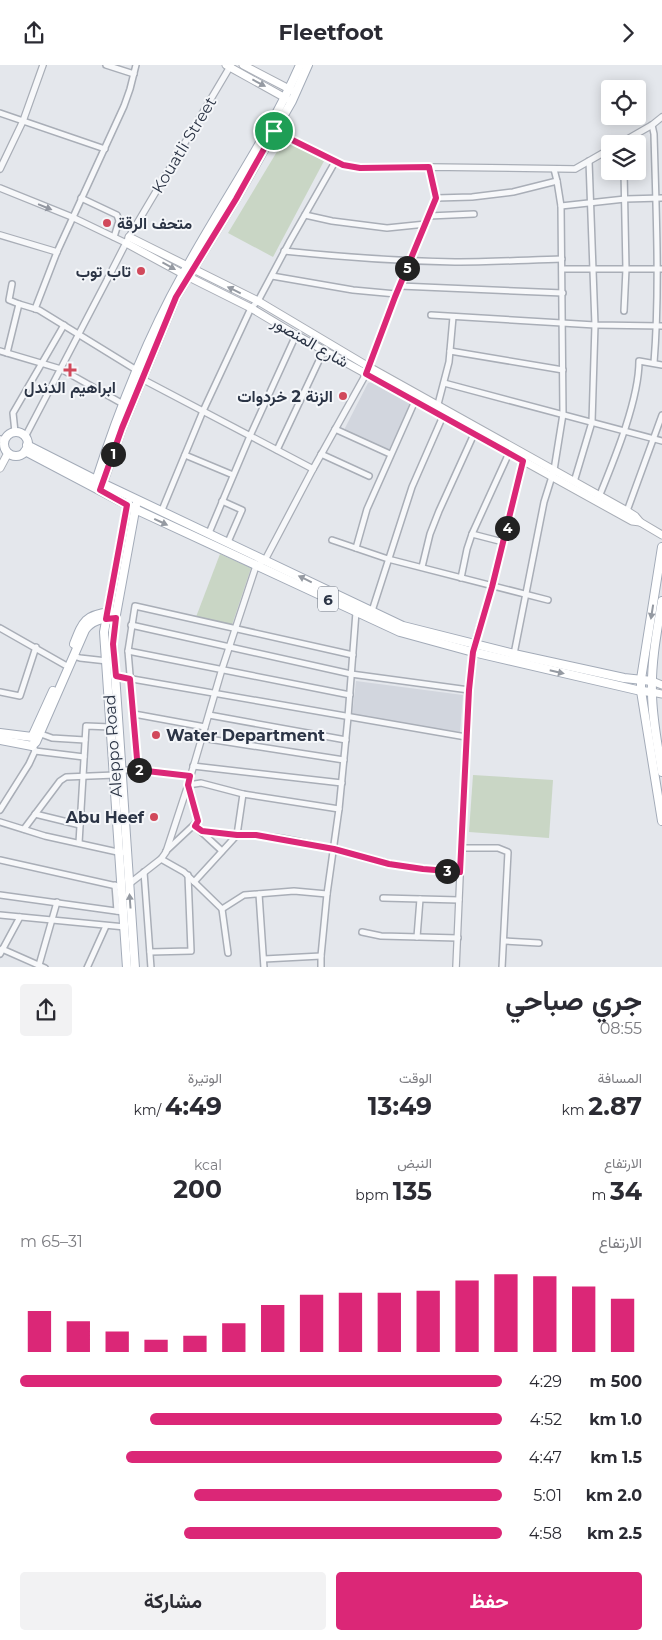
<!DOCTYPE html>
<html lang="ar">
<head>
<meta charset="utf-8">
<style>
  body { margin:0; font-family:Montserrat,Vazirmatn,sans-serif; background:#f2f2f3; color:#2b2b33; direction:rtl; height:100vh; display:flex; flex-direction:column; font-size:19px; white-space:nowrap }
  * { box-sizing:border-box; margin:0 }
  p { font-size:16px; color:#7c7c81 }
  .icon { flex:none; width:28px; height:28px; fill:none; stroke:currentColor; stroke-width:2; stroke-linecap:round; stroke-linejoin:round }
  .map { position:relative; height:902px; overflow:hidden; direction:ltr }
  .drawer { display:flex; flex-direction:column; background:#fff; flex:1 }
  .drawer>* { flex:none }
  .controls { position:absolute; left:601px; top:15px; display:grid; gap:10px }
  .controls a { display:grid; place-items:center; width:45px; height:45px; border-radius:5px; background:#fff; box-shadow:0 2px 12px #0003; font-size:25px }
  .pin { position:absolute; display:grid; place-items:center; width:42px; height:42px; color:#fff; margin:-21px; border:2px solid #fff; border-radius:50%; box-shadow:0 1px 5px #0007 }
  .km { position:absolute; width:25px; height:25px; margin:-12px; border-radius:50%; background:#222; color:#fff; font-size:14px; line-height:25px; text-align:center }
  .round { display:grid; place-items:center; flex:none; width:52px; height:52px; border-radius:5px; background:#f2f2f3 }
  .headline { display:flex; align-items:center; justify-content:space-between; height:85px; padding:0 20px }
  h1 { font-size:28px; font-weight:700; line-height:38px }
  .metrics { display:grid; grid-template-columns:repeat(3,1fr); gap:8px; height:85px; padding:5px 20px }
  .metrics div { display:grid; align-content:center }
  .metrics b { font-size:25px; font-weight:700 }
  .metrics small { font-size:14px; font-weight:400 }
  .metrics p { font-size:14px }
  .chart { height:140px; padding:10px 20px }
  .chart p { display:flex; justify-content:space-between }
  .chart svg { width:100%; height:90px; margin-top:5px; stroke:#db2777; stroke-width:6 }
  .action { display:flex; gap:10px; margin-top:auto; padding:10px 20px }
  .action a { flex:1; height:58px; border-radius:5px; background:#db2777; color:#fff; font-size:20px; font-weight:700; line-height:58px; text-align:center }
  .action a+a { background:#f2f2f3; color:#2b2b33 }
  ul { padding:0 20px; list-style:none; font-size:16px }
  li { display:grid; grid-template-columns:80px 60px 1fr; align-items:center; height:38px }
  li i { height:12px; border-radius:6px; background:#db2777 }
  header { display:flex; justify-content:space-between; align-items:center; height:65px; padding:0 20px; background:#fff; font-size:22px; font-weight:700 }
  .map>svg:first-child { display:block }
</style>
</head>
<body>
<header><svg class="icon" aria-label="forward" viewBox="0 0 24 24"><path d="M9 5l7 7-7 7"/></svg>Fleetfoot<svg class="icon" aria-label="share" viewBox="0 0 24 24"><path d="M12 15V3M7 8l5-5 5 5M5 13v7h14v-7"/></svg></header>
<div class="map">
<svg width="662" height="903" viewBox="0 0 662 903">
  <rect width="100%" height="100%" fill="#e4e7ec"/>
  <g fill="#d2d6de">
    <path d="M372,317l39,21 -22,47 -45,-20 24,-47z"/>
    <path d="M356,616l107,14 -3,37 -108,-17z"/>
  </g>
  <g fill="#c9d6c5">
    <path d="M284,75l40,21 -51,96 -45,-24z"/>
    <path d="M220,489l31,14 -19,57 -36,-8z"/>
    <path d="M473,710l80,5 -4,58 -80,-6z"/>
  </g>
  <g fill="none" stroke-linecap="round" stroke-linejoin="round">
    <g stroke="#a9aeb7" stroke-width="8">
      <g id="minor">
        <path d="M106,0l28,9"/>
        <path d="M0,48l105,36"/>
        <path d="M652,60l2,9c2,77 6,153 0,229"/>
        <path d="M624,106l2,98 -2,42"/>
        <path d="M81,133l36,17 2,6 -5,16"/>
        <path d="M436,133l36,-1 41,-5 44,-11"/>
        <path d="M561,141l64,-7 37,-1"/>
        <path d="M305,150l27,6 55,7 39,-4"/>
        <path d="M429,151l45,-2"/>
        <path d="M284,186c57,6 114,10 171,11 36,0 72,-2 107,-3"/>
        <path d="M562,204h100"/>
        <path d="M272,211l81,14 43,4"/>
        <path d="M400,221l163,7"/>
        <path d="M19,239l20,6 99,61"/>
        <path d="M35,244l22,-57 67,-146 6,-17 6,-24"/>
        <path d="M431,250l164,10 67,1"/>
        <path d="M0,286l61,18 62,35"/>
        <path d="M450,286l113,19"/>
        <path d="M7,288l12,-49 -10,-4 3,-16"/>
        <path d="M444,318l218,58"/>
        <path d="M437,343l12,-46 4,-45"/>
        <path d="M335,364l55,25"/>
        <path d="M15,367l-2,-19 51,-88"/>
        <path d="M25,372l83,-159"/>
        <path d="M277,385l47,-100"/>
        <path d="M321,389l48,22"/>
        <path d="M185,390l48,20"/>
        <path d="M574,417l18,-60 3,-97 -6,-164"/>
        <path d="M599,432c15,-37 40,-97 40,-136l23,4"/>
        <path d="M222,436l20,9 -14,32"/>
        <path d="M162,445l41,-99 48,-103 7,-7 32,-60 45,-79"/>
        <path d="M627,446l35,-96"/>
        <path d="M209,468l41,-97 46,-101"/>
        <path d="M472,469l31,8"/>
        <path d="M332,475l56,19 160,41"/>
        <path d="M356,483l11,-39 48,-108"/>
        <path d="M422,502l8,-33 9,-23 35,-77"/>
        <path d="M461,513l6,-29 5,-15 37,-81"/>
        <path d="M372,546l40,-124 31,-71"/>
        <path d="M131,560l220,49 118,16"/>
        <path d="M0,563l65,37"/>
        <path d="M474,580l18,-58 31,-126"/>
        <path d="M128,586l222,44"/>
        <path d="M514,589l30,-152 10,-32 9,-56 -2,-208 -4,-25 -3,-12"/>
        <path d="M74,591l6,2 27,3"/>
        <path d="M115,611l351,61"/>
        <path d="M0,627l20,4 16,-49"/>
        <path d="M134,649l71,13"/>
        <path d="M209,650l137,25"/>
        <path d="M41,669l11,4 33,2"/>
        <path d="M202,673l142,22"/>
        <path d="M35,686l49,6"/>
        <path d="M193,701l149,17"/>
        <path d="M138,705l-10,-119 7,-45 218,49"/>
        <path d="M0,745l29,-46 6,-13 -3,-8"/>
        <path d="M35,749l45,11"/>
        <path d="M0,757l45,14 77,17"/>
        <path d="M195,761l27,25"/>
        <path d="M24,764l36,-48 6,-4 49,-2 7,-5h8l60,6"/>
        <path d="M202,766l35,4 6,-41"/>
        <path d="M79,778l7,-117 25,1"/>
        <path d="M461,783h37l10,4 -6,116"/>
        <path d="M166,786l32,-30 -10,-36 13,-2 42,11 96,15"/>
        <path d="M161,794l23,13 38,37 22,-14 50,-4 33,3"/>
        <path d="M0,795l121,27"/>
        <path d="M144,807l7,96"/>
        <path d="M194,817l43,-47c51,-1 102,17 151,28 24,6 48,7 72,9"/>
        <path d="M115,820l2,26"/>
        <path d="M259,829l5,74"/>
        <path d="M0,830l123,17"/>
        <path d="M383,833l76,2"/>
        <path d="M222,844l6,44"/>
        <path d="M0,850l125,12"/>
        <path d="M362,867l19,4 77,2"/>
        <path d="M417,872l3,-38"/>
        <path d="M504,876l35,2"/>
        <path d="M2,884l43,19"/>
        <path d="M150,887l41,-1 -3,-76"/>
        <path d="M0,889l20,-37"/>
        <path d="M264,894l57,-3"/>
        <path d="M39,900l18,-63"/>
        <path d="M87,903l19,-42"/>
        <path d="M321,903v-12l6,-62 12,-85 9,-92 8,-105 1,-2"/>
      </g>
    </g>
    <g stroke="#a9aeb7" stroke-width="8">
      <g id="tertiary">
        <path d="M274,66l69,34 17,3 69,-1 146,2 35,-20"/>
        <path d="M619,79l33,-19 10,-8"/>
        <path d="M0,104l23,-48 20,-56"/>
        <path d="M0,123l72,29 54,26"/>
        <path d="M0,170l57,17"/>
        <path d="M108,213l21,-41 102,-172"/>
        <path d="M142,314l171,90"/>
        <path d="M0,374l5,1"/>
        <path d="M129,819l32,-25 5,-7 22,-67 34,-116 34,-103 9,-6 48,-91 53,-95 30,-80 40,-96 -7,-31"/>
        <path d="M456,903l10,-231 3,-47 5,-40"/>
      </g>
    </g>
    <g stroke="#a9aeb7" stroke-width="9">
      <g id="secondary">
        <path d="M226,0l63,35"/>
        <path d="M243,0l50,26"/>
        <path d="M129,172l129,64 111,66 258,144 8,5 5,6"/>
        <path d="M126,178l57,31 68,34 45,27 336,186 8,1 22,13"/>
        <path d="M0,403l8,-15"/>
        <path d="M652,616l10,4"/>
        <path d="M652,627l10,2"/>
      </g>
    </g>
    <g stroke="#a3abb8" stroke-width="10">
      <g id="primary">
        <circle cx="16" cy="379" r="12"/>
        <path d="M27,380l75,38 301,143 111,28 110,24 28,3"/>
        <path d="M25,386l110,58 265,123 73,20 168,39 11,1"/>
        <path d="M95,419c23,-72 51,-144 88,-210 38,-70 85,-136 117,-209"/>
        <path d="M101,423l21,-60 54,-131 60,-98 56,-98 16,-36"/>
        <path d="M662,482l-21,132v12l21,130"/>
        <path d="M662,536c-5,30 -11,61 -10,91 0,27 6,54 10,80"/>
        <path d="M74,579c9,-23 11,-29 36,-32"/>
        <path d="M0,668l32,4 21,-46"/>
        <path d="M0,675l32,6 4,-4 49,-112c6,-9 15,-11 26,-12"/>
        <path d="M127,903l-23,-336 24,-129"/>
        <path d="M135,903l-22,-324v-13l23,-126"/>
      </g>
    </g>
    <use href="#minor" stroke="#f7f8fa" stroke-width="5"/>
    <use href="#tertiary" stroke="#f7f8fa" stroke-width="5.5"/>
    <use href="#secondary" stroke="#fff" stroke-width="7"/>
    <use href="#primary" stroke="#fff" stroke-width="8"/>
  </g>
  <defs><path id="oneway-solid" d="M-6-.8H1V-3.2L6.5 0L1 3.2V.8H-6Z" transform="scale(1.25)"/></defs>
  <g fill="#959aa2">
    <use href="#oneway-solid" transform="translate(259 18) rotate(28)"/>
    <use href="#oneway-solid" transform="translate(169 201) rotate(29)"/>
    <use href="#oneway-solid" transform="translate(234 225) rotate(-154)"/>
    <use href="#oneway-solid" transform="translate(161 457) rotate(25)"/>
    <use href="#oneway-solid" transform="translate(305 514) rotate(-154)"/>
    <use href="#oneway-solid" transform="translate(652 547) rotate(99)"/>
    <use href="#oneway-solid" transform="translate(557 607) rotate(13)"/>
    <use href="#oneway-solid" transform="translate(130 836) rotate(-94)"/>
  </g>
  <use fill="#9196a0" href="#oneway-solid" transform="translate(45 142) rotate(22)"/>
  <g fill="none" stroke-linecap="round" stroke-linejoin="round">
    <g stroke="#fff" stroke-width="10">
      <path id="route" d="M274,66l69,34 17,3 69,-1 7,31 -41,99 -29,77 157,87 -31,126 -19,65 -4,38 -9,182 -37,-3 -34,-5 -55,-15 -78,-14h-19l-35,-4 -7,-5 3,-5 -10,-36 2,-9 -52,-6 -8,-91 -14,-3 -3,-32 3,-26 -10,1 21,-114 -27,-15 22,-62 54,-131 60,-98z"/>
    </g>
    <use href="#route" stroke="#db2777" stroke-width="6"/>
  </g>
  <g fill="#d1495b" stroke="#f4f6f9" stroke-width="2">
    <circle cx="107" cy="158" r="5"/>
    <circle cx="141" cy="206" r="5"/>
    <path d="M67.5 297.5h5v5h5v5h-5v5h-5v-5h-5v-5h5z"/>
    <circle cx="343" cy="331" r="5"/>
    <circle cx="156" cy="670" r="5"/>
    <circle cx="154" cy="752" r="5"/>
  </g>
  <g text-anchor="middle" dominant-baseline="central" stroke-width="4" stroke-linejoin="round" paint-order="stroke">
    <rect fill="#f4f6f9" stroke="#676e7b" stroke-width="1" x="318" y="521.5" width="20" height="25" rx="4"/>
    <g font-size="15" font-weight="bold" fill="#2b3445">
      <text x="328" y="534">6</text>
    </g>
    <g font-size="16" fill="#2b3445" stroke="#f4f6f9">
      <text transform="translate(184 80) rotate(-59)">Kouatli Street</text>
      <text transform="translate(310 277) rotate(30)">شارع المنصور</text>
      <text transform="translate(113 681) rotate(-94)">Aleppo Road</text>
    </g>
    <g font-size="16" font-weight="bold" fill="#2b3445" stroke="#f4f6f9" text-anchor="end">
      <text x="117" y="158" text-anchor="start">متحف الرقة</text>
      <text x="131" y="206">تاب توب</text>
      <text x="70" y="322" text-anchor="middle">ابراهيم الدندل</text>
      <text x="333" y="331">الزنة 2 خردوات</text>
      <text x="166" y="670" text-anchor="start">Water Department</text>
      <text x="144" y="752">Abu Heef</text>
    </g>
  </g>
</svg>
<div class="controls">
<a><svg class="icon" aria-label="locate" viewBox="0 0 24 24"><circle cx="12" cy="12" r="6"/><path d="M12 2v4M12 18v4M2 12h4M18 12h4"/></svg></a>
<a><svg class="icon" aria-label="layers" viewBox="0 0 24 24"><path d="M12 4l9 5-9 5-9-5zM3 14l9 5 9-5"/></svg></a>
</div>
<div class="pin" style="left:274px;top:66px;background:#1e9e55"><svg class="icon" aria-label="arrive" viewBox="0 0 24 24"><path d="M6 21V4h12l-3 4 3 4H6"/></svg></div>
<b class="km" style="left:113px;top:389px">1</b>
<b class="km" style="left:139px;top:705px">2</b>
<b class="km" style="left:447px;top:806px">3</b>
<b class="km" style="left:507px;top:463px">4</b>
<b class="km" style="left:407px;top:203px">5</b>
</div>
<section class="drawer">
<div class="headline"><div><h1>جري صباحي</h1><p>08:55</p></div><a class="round"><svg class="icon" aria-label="share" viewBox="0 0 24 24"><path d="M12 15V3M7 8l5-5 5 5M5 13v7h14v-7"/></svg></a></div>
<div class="metrics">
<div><p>المسافة</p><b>2.87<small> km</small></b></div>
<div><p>الوقت</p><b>13:49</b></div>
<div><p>الوتيرة</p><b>4:49<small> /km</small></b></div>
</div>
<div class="metrics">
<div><p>الارتفاع</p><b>34<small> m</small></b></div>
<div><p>النبض</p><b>135<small> bpm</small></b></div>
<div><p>kcal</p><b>200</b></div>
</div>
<div class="chart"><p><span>الارتفاع</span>31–65 m</p>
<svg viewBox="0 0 160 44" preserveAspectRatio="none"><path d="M5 44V24M15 44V29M25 44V34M35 44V38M45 44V36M55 44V30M65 44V21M75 44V16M85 44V15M95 44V15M105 44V14M115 44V9M125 44V6M135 44V7M145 44V12M155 44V18"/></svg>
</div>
<ul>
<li><b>500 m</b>4:29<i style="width:100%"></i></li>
<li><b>1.0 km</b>4:52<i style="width:73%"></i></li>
<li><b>1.5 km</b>4:47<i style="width:78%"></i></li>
<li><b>2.0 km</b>5:01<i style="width:64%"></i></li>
<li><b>2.5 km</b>4:58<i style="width:66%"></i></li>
</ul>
<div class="action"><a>حفظ</a><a>مشاركة</a></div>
</section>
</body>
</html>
